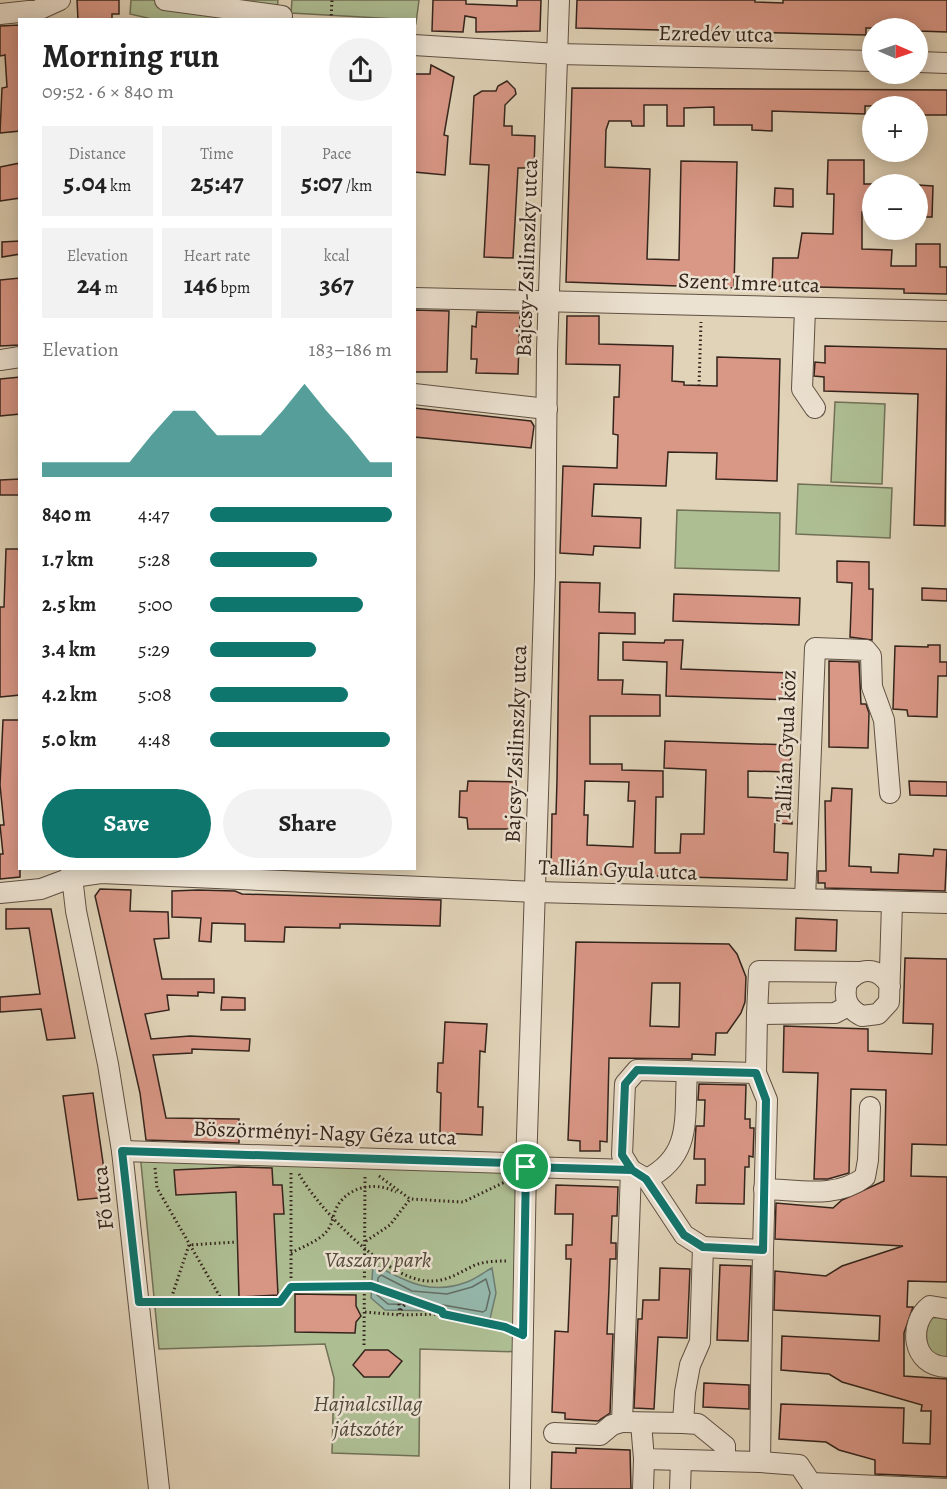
<!DOCTYPE html>
<html lang="en">
<head>
<meta charset="utf-8">
<style>
  body { margin:0; font-family:Alegreya,serif; background:#f2f2f2; color:#222; height:100vh; display:flex; flex-direction:column; font-size:22px; white-space:nowrap }
  * { box-sizing:border-box; margin:0 }
  p { font-size:20px; color:#767676 }
  .icon { flex:none; width:33px; height:33px; fill:none; stroke:currentColor; stroke-width:2; stroke-linecap:round; stroke-linejoin:round }
  .map { position:relative; flex:1; overflow:hidden }
  .side { position:absolute; left:18px; top:18px; width:398px; height:852px; display:flex; flex-direction:column; background:#fff; border-radius:0px; box-shadow:0 3px 15px #0003 }
  .side>* { flex:none }
  .needle { width:39px; rotate:92deg }
  .tools { position:absolute; left:862px; top:18px; display:grid; gap:12px }
  .tools a { display:grid; place-items:center; width:66px; height:66px; border-radius:50%; background:#fff; box-shadow:0 3px 15px #0003; font-size:30px }
  .pin { position:absolute; display:grid; place-items:center; width:51px; height:51px; color:#fff; margin:-26px; border:3px solid #fff; border-radius:50%; box-shadow:0 2px 6px #0007 }
  .round { display:grid; place-items:center; flex:none; width:63px; height:63px; border-radius:32px; background:#f2f2f2 }
  .overview { display:flex; align-items:center; justify-content:space-between; height:102px; padding:0 24px }
  h1 { font-size:33px; font-weight:600; line-height:45px }
  .figures { display:grid; grid-template-columns:repeat(3,1fr); gap:9px; height:102px; padding:6px 24px }
  .figures div { display:grid; align-content:center; border-radius:0px; background:#f2f2f2; text-align:center }
  .figures b { font-size:26px; font-weight:600 }
  .figures small { font-size:16px; font-weight:400 }
  .figures p { font-size:16px }
  .chart { height:168px; padding:12px 24px }
  .chart p { display:flex; justify-content:space-between }
  .chart svg { width:100%; height:108px; margin-top:6px; fill:#0f766e; opacity:.7 }
  .cta { display:flex; gap:12px; margin-top:auto; padding:12px 24px }
  .cta a { flex:1; height:69px; border-radius:36px; background:#0f766e; color:#fff; font-size:24px; font-weight:600; line-height:69px; text-align:center }
  .cta a+a { background:#f2f2f2; color:#222 }
  ul { padding:0 24px; list-style:none; font-size:20px }
  li { display:grid; grid-template-columns:96px 72px 1fr; align-items:center; height:45px }
  li i { height:15px; border-radius:8px; background:#0f766e }
  .map>svg:first-child { display:block }
</style>
</head>
<body>
<div class="map">
<svg width="947" height="1489" viewBox="0 0 947 1489">
  <rect width="100%" height="100%" fill="#e1d3b8"/>
  <filter id="stains"><feTurbulence type="fractalNoise" baseFrequency=".00333" numOctaves="4"/><feColorMatrix values="0 0 0 0 .2 0 0 0 0 .09 0 0 0 0 .02 0 0 0 .5 -.17"/></filter>
  <radialGradient id="worn" r=".72"><stop offset=".6" stop-color="#630" stop-opacity="0"/><stop offset="1" stop-color="#630" stop-opacity=".3"/></radialGradient>
  <g fill="#aebe93" stroke="#717158" stroke-width="1.5">
    <path d="M131,0h147l-2,19 -120,1 -26,-6z"/>
    <path d="M292,0h127l-3,23 -2,-3 -123,-7z"/>
    <path d="M835,402l50,2 -3,80 -51,-2z"/>
    <path d="M798,484l94,4 -2,50 -94,-4z"/>
    <path d="M677,510l103,3 -1,58 -104,-3z"/>
    <path d="M140,1153l386,14 -4,185 -102,-3 -1,107 -87,-3 2,-75 -9,-34 -166,5z"/>
    <path d="M943,1317l4,2v40l-20,-5 -1,-31 5,-5z"/>
  </g>
  <path fill="#94b8ac" stroke="#6e7d72" stroke-width="1.5" d="M373,1264c32,17 57,32 94,18 9,-3 17,-10 25,-14l4,25 -6,26 -48,-8 -57,-1 -14,-12z"/>
  <g fill="none" stroke-linecap="round" stroke-linejoin="round">
    <path stroke="#646e64" stroke-width="1.5" d="M381,1275l31,16 35,3 25,-7 14,-8 4,14 -4,17 -3,2 -40,-7 -55,-1 -11,-9 1,-17z"/>
  </g>
  <g fill="#d99786" stroke="#34241c" stroke-width="1.5" fill-rule="evenodd">
    <path d="M77,0h42v14h-7v6h-34z"/>
    <path d="M433,0h33v4l51,2v-6h24l-1,31 -64,1v-14l-11,-2 -2,16 -31,-1z"/>
    <path d="M577,0h178v2l28,1v-3h164v32l-29,-1v-3h-52v7l-290,-7z"/>
    <path d="M20,25v106l-20,2 2,-45 5,-1 -2,-32 -5,1v-30z"/>
    <path d="M431,65l23,12 -10,58 4,1 -3,39 -31,-3v-98h16z"/>
    <path d="M507,81l8,8 1,5 -11,11 -1,21h8v9l23,1 -1,32h-16l-5,90 -29,-1 5,-92 -19,-1 4,-68 8,-5h14l2,-5z"/>
    <path d="M572,88l375,2v25h-29v-9h-53v8l-93,-3v20l-20,-1v-5h-38v-18l-30,1v18h-17v-21h-23v21h-12l-1,-5h-22l-3,9 -1,37 45,2 -3,90 32,1 2,-99 56,1 -3,126 -168,-6z"/>
    <path d="M828,160h36v24h9v28h-11v37l30,1 -1,16h25v-22h24v23h7v27l-43,-1v-4l-132,-3 1,-28h25l4,-25 31,1 1,-40h-7z"/>
    <path d="M20,163v35l-20,3v-34z"/>
    <path d="M918,185l15,1 -1,31h-14z"/>
    <path d="M775,188l18,1v18l-19,-1z"/>
    <path d="M20,241v13l-18,3v-15z"/>
    <path d="M20,278v67l-20,1v-66z"/>
    <path d="M414,310l35,1 -2,61h-33z"/>
    <path d="M477,312l43,1 -2,61 -42,-1 1,-14h-6l1,-33 4,1z"/>
    <path d="M567,316h32v28l74,2 -1,35 12,1v3l33,1v-29l63,2 -3,122 -61,-2 1,-26 -49,-1 -2,34 -72,-2 -2,32 49,2 -1,30 -46,-2 -1,9 -33,-2 3,-87 54,2 1,-33 -5,-1 1,-37h5l1,-32 -54,-1z"/>
    <path d="M825,346l122,3 -2,177 -31,-1 4,-131 -94,-3v-14l-10,-1 1,-14 10,1z"/>
    <path d="M20,377v37l-20,2v-37z"/>
    <path d="M414,408l117,13 3,5 -3,22 -117,-11z"/>
    <path d="M20,479v16h-20v-15z"/>
    <path d="M6,549h14v146l-20,2v-90h4z"/>
    <path d="M837,561l32,1v27h4l-1,51 -22,-3 2,-54 -15,-1z"/>
    <path d="M560,582l40,1 -1,29 36,1v21l-36,-1 -1,47h25l-1,14 38,1v21h-70v48h32v6l41,1v26h-7l-1,56h25l1,-19h23l2,-64 -42,-2 1,-27 126,4 -1,27 -42,-1v26l44,2v25l-17,-1 -1,29 14,1 -1,27 -236,-7 1,-59h4l1,-34zM585,781l44,1 -1,19h7l-2,46 -46,-2 1,-30h-4z"/>
    <path d="M922,588l25,1v12l-25,-1z"/>
    <path d="M674,594l126,4 -1,27 -126,-4z"/>
    <path d="M665,640h18l-2,29 112,4v27l-127,-4 1,-34 -44,-2v-18l41,1z"/>
    <path d="M928,645h12v17h7v14h-9l-1,41 -29,-1 -1,-6 -14,-1 2,-63 33,1z"/>
    <path d="M829,661l30,1 2,42h5l3,9 -1,35 -39,-1z"/>
    <path d="M3,720h17v157l-20,2v-25h3l-3,-29h4l-4,-40z"/>
    <path d="M468,781l49,1 -1,47h-48l-1,-11 -8,-1 1,-26h7z"/>
    <path d="M909,781l38,1v14l-37,-1z"/>
    <path d="M832,788l20,1 -3,77 22,1v5l27,1 1,-19 34,2 1,-7 13,1 -2,41 -120,-3v-5h-7v-12h8l-1,-70h6z"/>
    <path d="M100,889l31,1 -1,21 38,1 1,26 -15,1 8,40h52v14l-16,-1v4l-31,-1 2,15 -24,4 6,25 39,-3 60,3 -1,12 -57,-2v4l-39,2 13,63 73,1v24l-93,-3 -6,-47 -45,-197z"/>
    <path d="M198,890l37,1 7,3 199,6 -1,26 -87,-2h-13v4l-55,-1 -1,15 -39,-1v-17l-33,-1 -1,19 -12,-1 2,-23 -29,-1v-26z"/>
    <path d="M6,909h45l24,129 -28,2 -6,-31 -41,3v-15l40,-3 -11,-66 -23,1z"/>
    <path d="M796,918l41,2 -1,31 -41,-1z"/>
    <path d="M576,942l153,2 8,10 9,23 -1,25 -4,11 -14,20h-11l-1,22 -23,-1v5l-83,-1 -2,84 -7,-1v10h-20v-10l-12,-1zM652,983h28l-1,44 -29,-1z"/>
    <path d="M905,958l42,1v186l-35,-1 -1,32 36,1v105l-39,-1 -1,26h6l-9,26v43l43,3v98l-72,-3v-14l-36,-10 -13,-8 -47,-3 2,-35 123,4 -1,35 27,1 1,-33h-10l1,-6 -80,-23 -13,-8 -48,-4 1,-34 97,5 1,-25 -106,-6 1,-39 51,5 16,-10 61,-20 -128,-7 1,-36 57,5 9,-8 42,-19 2,-91 -35,-1 -2,84 -21,6h-14l4,-106 -35,-1 1,-46 84,3v22l64,3 1,-30 -30,-1z"/>
    <path d="M222,997l23,1v12h-24z"/>
    <path d="M445,1022l42,2 -2,28 -5,-1 -2,56h5l-1,28 -42,-2 1,-40 -4,-1 1,-29h5z"/>
    <path d="M699,1084l47,1 -1,34h5v9h4l-1,29 -4,-1v11h-4l-1,37 -48,-1 1,-18h8v-26h-11l2,-33h8l1,-26h-7z"/>
    <path d="M93,1093l15,104 -30,3 -15,-104z"/>
    <path d="M239,1167l33,1 1,17h9l2,29h-10l4,81 -39,2 -3,-105 -60,3 -2,-25z"/>
    <path d="M556,1185l62,2 -1,29h-5l-1,27h5v16h-6l-1,29 -2,46h6l-3,79 -12,8 -33,-2v-6l-13,-1 3,-81 13,1 3,-73h-5v-14h6l1,-31h-18z"/>
    <path d="M720,1265l31,1 -3,75 -31,-1z"/>
    <path d="M660,1268l30,1 -3,69 -29,-1 -4,72 -20,-1 4,-89h4l1,-19h16z"/>
    <path d="M295,1294l61,1v11l5,10 -5,6 -1,11 -60,-1z"/>
    <path d="M365,1350h23l14,11 -13,16h-25l-11,-12z"/>
    <path d="M704,1383l45,2v24l-46,-2z"/>
    <path d="M576,1448l54,2 1,39h-80l1,-37 24,1z"/>
  </g>
  <g fill="none" stroke-linecap="round" stroke-linejoin="round">
    <g stroke="#5f5043" stroke-width="22">
      <g id="minor">
        <path d="M165,0l117,16"/>
        <path d="M0,14l38,-4 22,-10"/>
        <path d="M414,45l144,9 315,7"/>
        <path d="M918,62l29,1"/>
        <path d="M414,298l533,13"/>
        <path d="M805,309l-3,80 13,19"/>
        <path d="M0,360l20,-3"/>
        <path d="M414,394l133,15"/>
        <path d="M71,868l5,43 32,153 14,87 37,338"/>
        <path d="M0,893l41,-4 32,-12 28,-4 435,19 411,11"/>
        <path d="M805,899l10,-251 51,2 5,6 1,31 12,33 6,73"/>
        <path d="M890,986c-11,-19 -30,-20 -43,-3 -4,16 1,26 15,33l16,-2 11,-12 3,-99"/>
        <path d="M757,1014l2,-43 99,1"/>
        <path d="M756,1073l11,27 -4,150"/>
        <path d="M122,1151l387,12 17,4 105,3 -9,-15 3,-71 12,-14 119,3 1,-59 78,-1 13,-7"/>
        <path d="M647,1179c46,-24 37,-61 40,-108"/>
        <path d="M764,1189c36,1 72,10 101,-12l3,-17 2,-53"/>
        <path d="M947,1309l-17,-3c-22,17 -19,60 17,61"/>
        <path d="M622,1422l61,1 2,-31 5,-27 10,-23 3,-95 -19,-12 -37,-56 -16,-9"/>
        <path d="M641,1423l3,36 116,3 3,-212 -60,-3"/>
        <path d="M683,1423l15,1 27,22v15"/>
        <path d="M554,1433l46,2 12,-10 10,-3 9,-252"/>
        <path d="M760,1462l39,3 12,18 136,6"/>
        <path d="M520,1489l6,-322 19,-591 2,-226 12,-350"/>
        <path d="M643,1489l1,-30"/>
        <path d="M680,1489l1,-29"/>
      </g>
    </g>
    <g stroke="#34241c" stroke-width="3" stroke-dasharray="1.5 3" stroke-linecap="butt">
      <path d="M331,20l1,-20"/>
      <path d="M699,386l2,-64"/>
      <path d="M155,1168l2,20 66,114"/>
      <path d="M291,1173v114"/>
      <path d="M299,1174c20,35 86,105 129,107 17,1 29,-7 43,-14 11,-6 25,-6 37,-6"/>
      <path d="M379,1176l31,23 53,3 44,-21"/>
      <path d="M366,1241l24,-16 20,-26"/>
      <path d="M291,1253c11,-6 28,-12 36,-22 6,-7 6,-18 11,-26 13,-20 39,-23 58,-13"/>
      <path d="M398,1295l2,20 43,-1 62,13"/>
      <path d="M156,1302h124l11,-15 80,-1 71,25 1,3"/>
      <path d="M170,1302l19,-57 47,-3"/>
      <path d="M401,1310l8,-11"/>
      <path d="M365,1312l35,3"/>
      <path d="M364,1345l1,-169"/>
    </g>
    <use href="#minor" stroke="#ece2d1" stroke-width="20"/>
  </g>
  <g fill="none" stroke-linecap="round" stroke-linejoin="round">
    <g stroke="#fff" stroke-width="12">
      <path id="route" d="M526,1167l-17,-4 -387,-12 17,151h141l11,-15 80,-1 71,25 1,3 62,13 18,8 3,-168 106,3 14,9 38,56 19,12 60,3 3,-150 -10,-27 -119,-3 -12,14 -3,71 10,15 -106,-3"/>
    </g>
    <use href="#route" stroke="#0f766e" stroke-width="8"/>
  </g>
  <g text-anchor="middle" dominant-baseline="central" stroke-width="5" stroke-linejoin="round" paint-order="stroke">
    <g font-size="22" fill="#34241c" stroke="#ece2d1">
      <text transform="translate(716 34) rotate(1)">Ezredév utca</text>
      <text transform="translate(527 258) rotate(-88)">Bajcsy-Zsilinszky utca</text>
      <text transform="translate(749 283) rotate(2)">Szent Imre utca</text>
      <text transform="translate(516 744) rotate(-88)">Bajcsy-Zsilinszky utca</text>
      <text transform="translate(786 746) rotate(-88)">Tallián Gyula köz</text>
      <text transform="translate(618 870) rotate(2)">Tallián Gyula utca</text>
      <text transform="translate(325 1133) rotate(2)">Böszörményi-Nagy Géza utca</text>
      <text transform="translate(103 1198) rotate(-96)">Fő utca</text>
    </g>
    <g font-size="22" font-style="italic" fill="#524a3a" stroke="#ece2d1">
      <text x="378" y="1260">Vaszary park</text>
      <text x="368" y="1404">Hajnalcsillag<tspan x="368" dy="25">játszótér</tspan></text>
    </g>
  </g>
  <rect width="100%" height="100%" filter="url(#stains)"/>
  <rect width="100%" height="100%" fill="url(#worn)"/>
</svg>
<div class="tools">
<a><svg class="needle" viewBox="-14 -14 28 28"><path d="M0-13l5 13h-10z" fill="#e53935"/><path d="M0 13l5-13h-10z" fill="#767676"/></svg></a>
<a>+</a>
<a>−</a>
</div>
<div class="pin" style="left:526px;top:1167px;background:#1e9e55"><svg class="icon" aria-label="arrive" viewBox="0 0 24 24"><path d="M6 21V4h12l-3 4 3 4H6"/></svg></div>
<section class="side">
<div class="overview"><div><h1>Morning run</h1><p>09:52 · 6 × 840 m</p></div><a class="round"><svg class="icon" aria-label="share" viewBox="0 0 24 24"><path d="M12 15V3M7 8l5-5 5 5M5 13v7h14v-7"/></svg></a></div>
<div class="figures">
<div><p>Distance</p><b>5.04<small> km</small></b></div>
<div><p>Time</p><b>25:47</b></div>
<div><p>Pace</p><b>5:07<small> /km</small></b></div>
</div>
<div class="figures">
<div><p>Elevation</p><b>24<small> m</small></b></div>
<div><p>Heart rate</p><b>146<small> bpm</small></b></div>
<div><p>kcal</p><b>367</b></div>
</div>
<div class="chart"><p><span>Elevation</span>183–186 m</p>
<svg viewBox="0 0 160 44" preserveAspectRatio="none"><path d="M0 44V38L10 38L20 38L30 38L40 38L50 27L60 17L70 17L80 27L90 27L100 27L110 17L120 6L130 17L140 27L150 38L160 38V44z"/></svg>
</div>
<ul>
<li><b>840 m</b>4:47<i style="width:100%"></i></li>
<li><b>1.7 km</b>5:28<i style="width:59%"></i></li>
<li><b>2.5 km</b>5:00<i style="width:84%"></i></li>
<li><b>3.4 km</b>5:29<i style="width:58%"></i></li>
<li><b>4.2 km</b>5:08<i style="width:76%"></i></li>
<li><b>5.0 km</b>4:48<i style="width:99%"></i></li>
</ul>
<div class="cta"><a>Save</a><a>Share</a></div>
</section>
</div>
</body>
</html>
